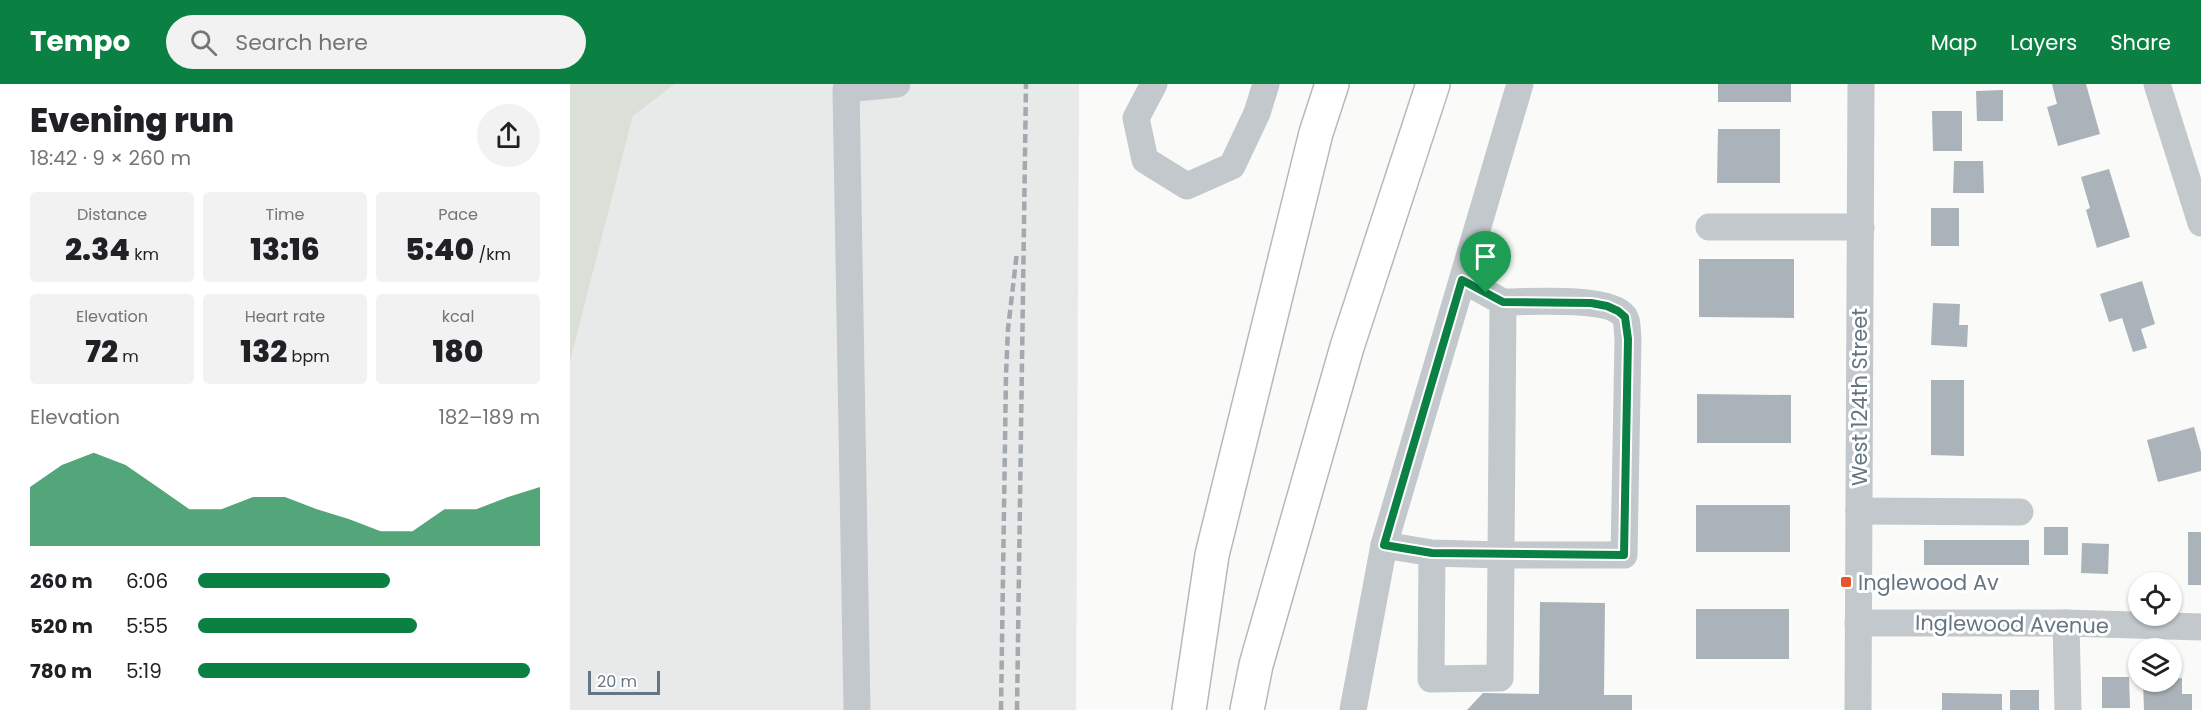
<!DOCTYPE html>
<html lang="en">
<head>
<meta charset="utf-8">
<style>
  body { margin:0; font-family:Poppins,sans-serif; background:#f2f2f2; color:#202124; height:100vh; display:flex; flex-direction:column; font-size:22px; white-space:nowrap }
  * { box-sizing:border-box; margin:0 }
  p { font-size:20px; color:#757577 }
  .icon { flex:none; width:33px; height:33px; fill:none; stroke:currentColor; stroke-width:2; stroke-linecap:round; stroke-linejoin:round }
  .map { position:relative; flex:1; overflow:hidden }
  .sheet { display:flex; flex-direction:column; background:#fff; width:570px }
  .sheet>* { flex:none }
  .buttons { position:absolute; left:1558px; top:488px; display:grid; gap:12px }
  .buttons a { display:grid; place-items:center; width:54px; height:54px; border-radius:50%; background:#fff; box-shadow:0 2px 4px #0004; font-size:30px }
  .scale { position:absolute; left:18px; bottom:15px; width:72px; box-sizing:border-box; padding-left:6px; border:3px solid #657683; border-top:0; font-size:16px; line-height:21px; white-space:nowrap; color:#657683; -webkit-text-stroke:4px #fff; paint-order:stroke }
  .pin { position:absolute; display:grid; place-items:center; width:51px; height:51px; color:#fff; margin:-62px -26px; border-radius:50% 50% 50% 0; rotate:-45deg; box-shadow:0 0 6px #0007 }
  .pin .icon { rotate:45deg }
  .round { display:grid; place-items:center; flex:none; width:63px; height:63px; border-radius:32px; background:#f2f2f2 }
  .head { display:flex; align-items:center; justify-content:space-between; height:102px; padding:0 30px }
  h1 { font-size:33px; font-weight:800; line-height:45px }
  .stats { display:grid; grid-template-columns:repeat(3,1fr); gap:9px; height:102px; padding:6px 30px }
  .stats div { display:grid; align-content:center; border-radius:6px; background:#f2f2f2; text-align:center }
  .stats b { font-size:30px; font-weight:800 }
  .stats small { font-size:16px; font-weight:400 }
  .stats p { font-size:16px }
  .chart { height:168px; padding:12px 30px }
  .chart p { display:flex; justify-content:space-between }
  .chart svg { width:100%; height:108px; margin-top:6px; fill:#0b8043; opacity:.7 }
  ul { padding:0 30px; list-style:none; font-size:20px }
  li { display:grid; grid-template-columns:96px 72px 1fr; align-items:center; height:45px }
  li i { height:15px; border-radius:8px; background:#0b8043 }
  header { display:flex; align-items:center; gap:36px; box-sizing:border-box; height:84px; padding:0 30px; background:#0b8043; color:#fff }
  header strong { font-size:28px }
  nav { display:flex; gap:33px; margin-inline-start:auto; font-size:21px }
  .search { width:420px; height:54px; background:#f2f2f2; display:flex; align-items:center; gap:15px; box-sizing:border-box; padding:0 21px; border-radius:33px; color:#757577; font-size:22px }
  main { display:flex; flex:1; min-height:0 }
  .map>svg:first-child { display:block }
</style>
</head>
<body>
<header>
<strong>Tempo</strong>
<div class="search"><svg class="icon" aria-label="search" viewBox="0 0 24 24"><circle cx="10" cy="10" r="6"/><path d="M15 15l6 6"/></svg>Search here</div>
<nav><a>Map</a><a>Layers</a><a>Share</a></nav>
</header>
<main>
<section class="sheet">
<div class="head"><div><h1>Evening run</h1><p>18:42 · 9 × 260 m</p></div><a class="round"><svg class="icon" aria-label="share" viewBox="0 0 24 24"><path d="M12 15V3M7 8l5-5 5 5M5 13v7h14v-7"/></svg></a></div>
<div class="stats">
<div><p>Distance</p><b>2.34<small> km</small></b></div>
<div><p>Time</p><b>13:16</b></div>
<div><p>Pace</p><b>5:40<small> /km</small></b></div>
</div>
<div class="stats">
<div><p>Elevation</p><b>72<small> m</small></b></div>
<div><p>Heart rate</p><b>132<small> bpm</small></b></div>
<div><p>kcal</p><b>180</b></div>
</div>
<div class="chart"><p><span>Elevation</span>182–189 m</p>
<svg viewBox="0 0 160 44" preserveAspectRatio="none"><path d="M0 44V20L10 11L20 6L30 11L40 20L50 29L60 29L70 24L80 24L90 29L100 33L110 38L120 38L130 29L140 29L150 24L160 20V44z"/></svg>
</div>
<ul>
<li><b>260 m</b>6:06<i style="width:56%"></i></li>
<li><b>520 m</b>5:55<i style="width:64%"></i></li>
<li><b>780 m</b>5:19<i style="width:97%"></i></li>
</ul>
</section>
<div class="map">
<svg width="1631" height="626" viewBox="0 0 1631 626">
  <rect width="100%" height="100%" fill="#fafaf8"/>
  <path fill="#e8e9e9" d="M105,0h404l-3,626h-506v-348l63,-246z"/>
  <path fill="#dadfd7" d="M0,0h105l-42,32 -63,246z"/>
  <g fill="#aab3b9">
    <rect x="1148" y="0" width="73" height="18"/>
    <path d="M1482,0h34l14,50 -42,12 -11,-39 10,-3z"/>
    <path d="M1433,6v31h-26l-1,-30z"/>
    <path d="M1362,27h30v40h-29z"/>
    <path d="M1148,45h62v54h-63z"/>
    <path d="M1384,77h29l1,32h-31z"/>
    <path d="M1539,85l21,68 -33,11 -11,-38 4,-2 -9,-31z"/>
    <rect x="1361" y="124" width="28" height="38"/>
    <path d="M1129,175h95v59l-95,-1z"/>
    <path d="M1572,197l13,43 -14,5 6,19 -14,4 -11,-34 -13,4 -9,-28z"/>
    <path d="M1363,219l27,1 -1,21h9l-1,22 -36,-2z"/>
    <path d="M1361,296h33v76l-33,-1z"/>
    <path d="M1127,310l94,1v48h-94z"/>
    <path d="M1624,343l7,25v19l-43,11 -11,-42z"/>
    <rect x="1126" y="421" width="94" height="47"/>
    <rect x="1474" y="443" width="24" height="28"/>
    <rect x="1618" y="448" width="13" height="53"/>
    <rect x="1354" y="456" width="105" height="25"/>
    <path d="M1512,459l27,1 -1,30 -27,-1z"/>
    <path d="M970,518l65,1 -1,92h28v15h-165l16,-17 56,1z"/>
    <rect x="1126" y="525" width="93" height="50"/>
    <path d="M1532,593h27l1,31h-28z"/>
    <path d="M1612,594v16h10v16h-48l-1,-29h29v-2z"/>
    <rect x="1440" y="606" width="29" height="20"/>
    <path d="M1372,609l60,1v16h-60z"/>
  </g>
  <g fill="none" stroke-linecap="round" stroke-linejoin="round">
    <g stroke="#b4b9bd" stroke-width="36">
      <g id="highway">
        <path d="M619,626l23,-155 104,-422 16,-49"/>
        <path d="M677,626l9,-45 91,-318 86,-263"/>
      </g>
    </g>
    <g stroke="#c3c8cc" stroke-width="27">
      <path d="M584,0l-18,34 9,42 42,26 45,-20 25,-53 9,-29"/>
      <path d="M1587,0l44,139"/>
      <path d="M1139,143h152"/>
      <path d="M893,196l40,22 -2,253h123l4,-216c-1,-7 0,-18 -4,-23 -14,-20 -97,-14 -121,-14"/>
      <path d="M1289,427l161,1"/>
      <path d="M814,461l48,8 69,2 -1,123 -69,1 1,-126"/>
      <path d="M1288,539h208l135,4"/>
      <path d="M1496,539l2,87"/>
      <path d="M287,626l-11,-621 51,-5"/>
      <path d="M783,626l31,-165 136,-461"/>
      <path d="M1288,626l3,-626"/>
    </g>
    <use href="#highway" stroke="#fff" stroke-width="33"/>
    <g stroke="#a2aab0" stroke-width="4.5" stroke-dasharray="9 4.5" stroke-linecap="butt">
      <path d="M431,626l5,-335 2,-46 9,-77"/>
      <path d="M447,626l9,-626"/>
    </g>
  </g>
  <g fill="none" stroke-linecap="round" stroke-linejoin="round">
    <g stroke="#fff" stroke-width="12">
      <path id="route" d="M892,196l41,22 88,1 16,3 11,5 7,6 3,22 -4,216 -192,-2 -48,-8z"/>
    </g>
    <use href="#route" stroke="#0b8043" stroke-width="8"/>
  </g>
  <rect fill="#e4572e" stroke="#fff" stroke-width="2" x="1270" y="492" width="12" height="12" rx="3"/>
  <g text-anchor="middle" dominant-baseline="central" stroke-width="6" stroke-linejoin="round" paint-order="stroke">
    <g font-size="21" fill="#657683" stroke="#fff">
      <text transform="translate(1289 313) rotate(-90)">West 124th Street</text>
      <text transform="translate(1442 540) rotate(1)">Inglewood Avenue</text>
    </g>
    <g font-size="21" fill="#657683" stroke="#fff" text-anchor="start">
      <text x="1288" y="498">Inglewood Av</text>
    </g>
  </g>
</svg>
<div class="buttons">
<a><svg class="icon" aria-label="locate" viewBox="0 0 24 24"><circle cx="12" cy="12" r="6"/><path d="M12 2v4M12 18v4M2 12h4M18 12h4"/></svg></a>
<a><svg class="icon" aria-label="layers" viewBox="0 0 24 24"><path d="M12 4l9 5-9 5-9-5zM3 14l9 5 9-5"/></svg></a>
</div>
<div class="scale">20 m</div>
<div class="pin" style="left:916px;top:209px;background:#1e9e55"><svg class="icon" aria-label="arrive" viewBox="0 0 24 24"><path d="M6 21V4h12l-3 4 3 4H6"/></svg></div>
</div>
</main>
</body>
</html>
